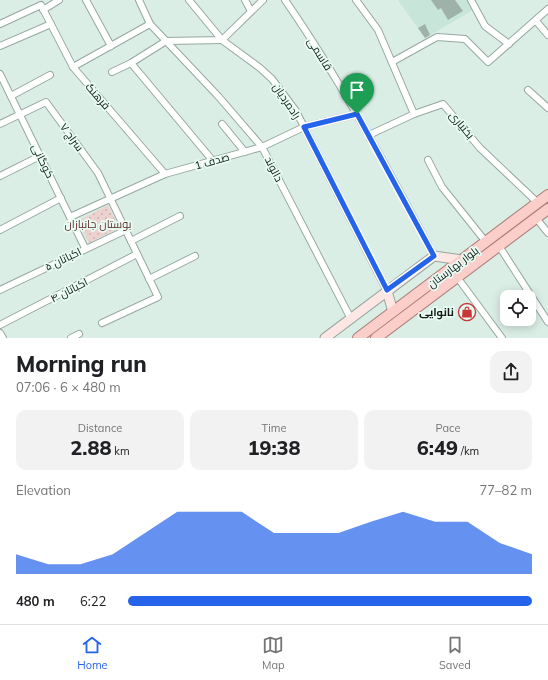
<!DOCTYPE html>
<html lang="en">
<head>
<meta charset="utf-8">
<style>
  body { margin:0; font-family:Mulish,Cairo,sans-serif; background:#f2f2f2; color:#202124; height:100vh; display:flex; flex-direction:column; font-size:15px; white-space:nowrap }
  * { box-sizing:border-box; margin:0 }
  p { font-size:13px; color:#757577 }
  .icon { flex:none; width:22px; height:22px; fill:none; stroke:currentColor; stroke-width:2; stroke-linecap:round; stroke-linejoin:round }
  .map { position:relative; height:338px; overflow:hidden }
  .sheet { display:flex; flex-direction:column; background:#fff; flex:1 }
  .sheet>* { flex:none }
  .tools { position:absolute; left:500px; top:290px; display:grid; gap:8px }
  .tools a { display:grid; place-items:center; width:36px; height:36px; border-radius:8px; background:#fff; box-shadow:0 2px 10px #0003; font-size:20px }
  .pin { position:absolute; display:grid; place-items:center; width:34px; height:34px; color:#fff; margin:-41px -17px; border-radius:50% 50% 50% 0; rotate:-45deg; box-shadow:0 0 4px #0007 }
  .pin .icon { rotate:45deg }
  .round { display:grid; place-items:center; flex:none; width:42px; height:42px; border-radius:12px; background:#f2f2f2 }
  .headline { display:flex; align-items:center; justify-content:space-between; height:68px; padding:0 16px }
  h1 { font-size:22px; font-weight:800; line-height:30px }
  .metrics { display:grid; grid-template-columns:repeat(3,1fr); gap:6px; height:68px; padding:4px 16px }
  .metrics div { display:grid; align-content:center; border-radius:10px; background:#f2f2f2; text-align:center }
  .metrics b { font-size:20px; font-weight:800 }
  .metrics small { font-size:11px; font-weight:400 }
  .metrics p { font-size:11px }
  .chart { height:112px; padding:8px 16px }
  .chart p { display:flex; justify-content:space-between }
  .chart svg { width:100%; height:72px; margin-top:4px; fill:#2563eb; opacity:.7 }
  ul { padding:0 16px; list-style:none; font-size:13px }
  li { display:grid; grid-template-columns:64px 48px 1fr; align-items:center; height:30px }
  li i { height:10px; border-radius:5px; background:#2563eb }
  .dock { display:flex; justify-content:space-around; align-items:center; height:56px; border-top:1px solid #e0e0e0; background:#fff; font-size:11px; color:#757577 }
  .dock a { display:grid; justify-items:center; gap:2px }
  .dock .selected { color:#2563eb }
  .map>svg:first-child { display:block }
</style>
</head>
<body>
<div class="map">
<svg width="548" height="338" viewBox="0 0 548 338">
  <defs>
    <pattern id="park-dots" width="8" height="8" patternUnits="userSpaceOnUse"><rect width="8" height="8" fill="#ecd2cf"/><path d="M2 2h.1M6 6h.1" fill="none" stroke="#cab4b1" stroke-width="1.8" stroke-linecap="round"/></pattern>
  </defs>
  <rect width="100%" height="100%" fill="#dbeee6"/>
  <path fill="#c8e5d9" d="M398,0h69l6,10 -48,28z"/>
  <path fill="url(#park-dots)" d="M108,205l11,23 -30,15 -11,-22z"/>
  <g fill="#9fb2aa">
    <path d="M431,0h24l8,11 -15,9 -7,-12 -3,2z"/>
    <path d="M425,24l5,11 -5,3 -7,-10z"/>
  </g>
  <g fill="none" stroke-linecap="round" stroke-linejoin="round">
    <g stroke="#96a8a0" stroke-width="8">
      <g id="minor">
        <path d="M86,0l25,46"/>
        <path d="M139,0l11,24 68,72 44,51 89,172"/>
        <path d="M189,0l33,40 38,28 12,11 24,32 91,180"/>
        <path d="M245,0l6,11"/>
        <path d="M285,0c56,81 103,169 149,256"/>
        <path d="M356,0l22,30 36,84"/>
        <path d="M471,0l14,26 24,18"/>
        <path d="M43,10l16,-10"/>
        <path d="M536,21l12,14"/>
        <path d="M0,24l41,-19 32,62 92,107"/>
        <path d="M166,41l56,-1 41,-40"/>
        <path d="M0,46l51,-22"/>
        <path d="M392,62l45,-25 28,2 23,23 60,-53"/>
        <path d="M131,63l82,98"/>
        <path d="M73,67l77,-43"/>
        <path d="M112,72l19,-9 35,-22"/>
        <path d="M0,74l85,174"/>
        <path d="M528,90l20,18"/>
        <path d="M11,96l39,-21"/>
        <path d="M0,124l46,-22 52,71 60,124 -56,26"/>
        <path d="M222,124l23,28"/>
        <path d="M369,135l45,-21 29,-10 37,44 58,55"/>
        <path d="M428,160l14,27 44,55"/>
        <path d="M0,176l40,-20"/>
        <path d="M70,217l95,-43 97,-27 42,-20 53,-13"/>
        <path d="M536,218l12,15"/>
        <path d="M0,230l61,-32"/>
        <path d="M131,241l49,-25"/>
        <path d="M499,246l49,76"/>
        <path d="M457,277l45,61"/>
        <path d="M149,279l46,-23"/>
        <path d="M0,290l126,-60"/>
        <path d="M0,325l137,-71"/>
        <path d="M0,333l3,5"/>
        <path d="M71,338l8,-4"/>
      </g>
    </g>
    <g stroke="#96a8a0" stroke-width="11">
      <g id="secondary">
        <path d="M387,291l6,21"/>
        <path d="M325,338l109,-82 28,4"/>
      </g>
    </g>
    <g stroke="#a87a74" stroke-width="12">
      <g id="primary">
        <path d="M358,338l190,-143"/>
        <path d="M376,338l172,-129"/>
      </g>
    </g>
    <use href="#minor" stroke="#fff" stroke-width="6"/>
    <use href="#secondary" stroke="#fde6e4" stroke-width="9"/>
    <use href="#primary" stroke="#fbceca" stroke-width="10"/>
  </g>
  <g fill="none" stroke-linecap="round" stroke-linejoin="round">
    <g stroke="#fff" stroke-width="8">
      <path id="route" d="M357,114l77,142 -47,34 -83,-163z"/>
    </g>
    <use href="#route" stroke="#2563eb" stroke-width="5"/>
  </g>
  <defs>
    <g id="shop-ring" transform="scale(0.9)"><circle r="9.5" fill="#e8fcf3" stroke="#c73838" stroke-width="1.5"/><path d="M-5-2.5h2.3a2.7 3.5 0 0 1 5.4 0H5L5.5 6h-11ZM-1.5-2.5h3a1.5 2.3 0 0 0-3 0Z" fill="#c73838"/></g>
  </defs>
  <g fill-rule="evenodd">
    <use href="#shop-ring" x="467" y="312"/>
  </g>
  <g text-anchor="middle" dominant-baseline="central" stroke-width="3.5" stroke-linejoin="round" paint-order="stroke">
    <g font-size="11" fill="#131a18" stroke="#e8fcf3">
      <text transform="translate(320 54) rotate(58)">قاسمی</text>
      <text transform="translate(98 96) rotate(49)">فرهنگ</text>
      <text transform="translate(287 101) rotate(56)">رادمردیان</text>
      <text transform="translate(462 125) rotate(50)">بختیاری</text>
      <text transform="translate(72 137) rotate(54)">سراج ۷</text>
      <text transform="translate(43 161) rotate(64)">کوگانی</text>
      <text transform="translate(212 161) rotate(-16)">صدف 1</text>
      <text transform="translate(274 169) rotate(63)">دالوند</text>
      <text transform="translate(63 259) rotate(-26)">اکباتان ۵</text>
      <text transform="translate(453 267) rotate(-37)">بلوار بهارستان</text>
      <text transform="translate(69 290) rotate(-27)">اکباتان ۴</text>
    </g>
    <g font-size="11" fill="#5f2c29" stroke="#e8fcf3">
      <text x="98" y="224">بوستان جانبازان</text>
    </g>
    <g font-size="11" font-weight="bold" fill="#131a18" stroke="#e8fcf3" text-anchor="end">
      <text x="454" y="312">نانوایی</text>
    </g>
  </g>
</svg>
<div class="tools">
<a><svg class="icon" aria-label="locate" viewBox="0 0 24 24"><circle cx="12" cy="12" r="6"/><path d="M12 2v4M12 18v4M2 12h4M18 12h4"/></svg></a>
</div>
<div class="pin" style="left:357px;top:114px;background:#1e9e55"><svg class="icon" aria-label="arrive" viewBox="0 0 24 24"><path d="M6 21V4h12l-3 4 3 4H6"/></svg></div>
</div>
<section class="sheet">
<div class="headline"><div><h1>Morning run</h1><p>07:06 · 6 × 480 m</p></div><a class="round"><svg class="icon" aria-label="share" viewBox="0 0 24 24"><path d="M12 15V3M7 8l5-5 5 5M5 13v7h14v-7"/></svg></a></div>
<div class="metrics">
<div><p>Distance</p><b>2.88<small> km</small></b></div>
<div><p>Time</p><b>19:38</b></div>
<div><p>Pace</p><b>6:49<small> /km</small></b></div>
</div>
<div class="chart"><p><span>Elevation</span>77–82 m</p>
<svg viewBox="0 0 160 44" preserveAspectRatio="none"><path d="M0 44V32L10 38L20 38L30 32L40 19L50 6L60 6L70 6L80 19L90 19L100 19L110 12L120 6L130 12L140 12L150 25L160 32V44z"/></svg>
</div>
<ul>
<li><b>480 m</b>6:22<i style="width:100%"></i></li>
</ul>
</section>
<nav class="dock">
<a class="selected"><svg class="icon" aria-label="home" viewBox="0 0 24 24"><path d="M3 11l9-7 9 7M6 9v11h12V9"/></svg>Home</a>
<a><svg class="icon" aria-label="map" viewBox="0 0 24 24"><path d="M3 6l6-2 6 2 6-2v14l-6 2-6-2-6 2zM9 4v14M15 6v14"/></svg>Map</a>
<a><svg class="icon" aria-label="saved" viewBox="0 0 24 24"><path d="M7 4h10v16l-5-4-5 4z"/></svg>Saved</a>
</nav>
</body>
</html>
